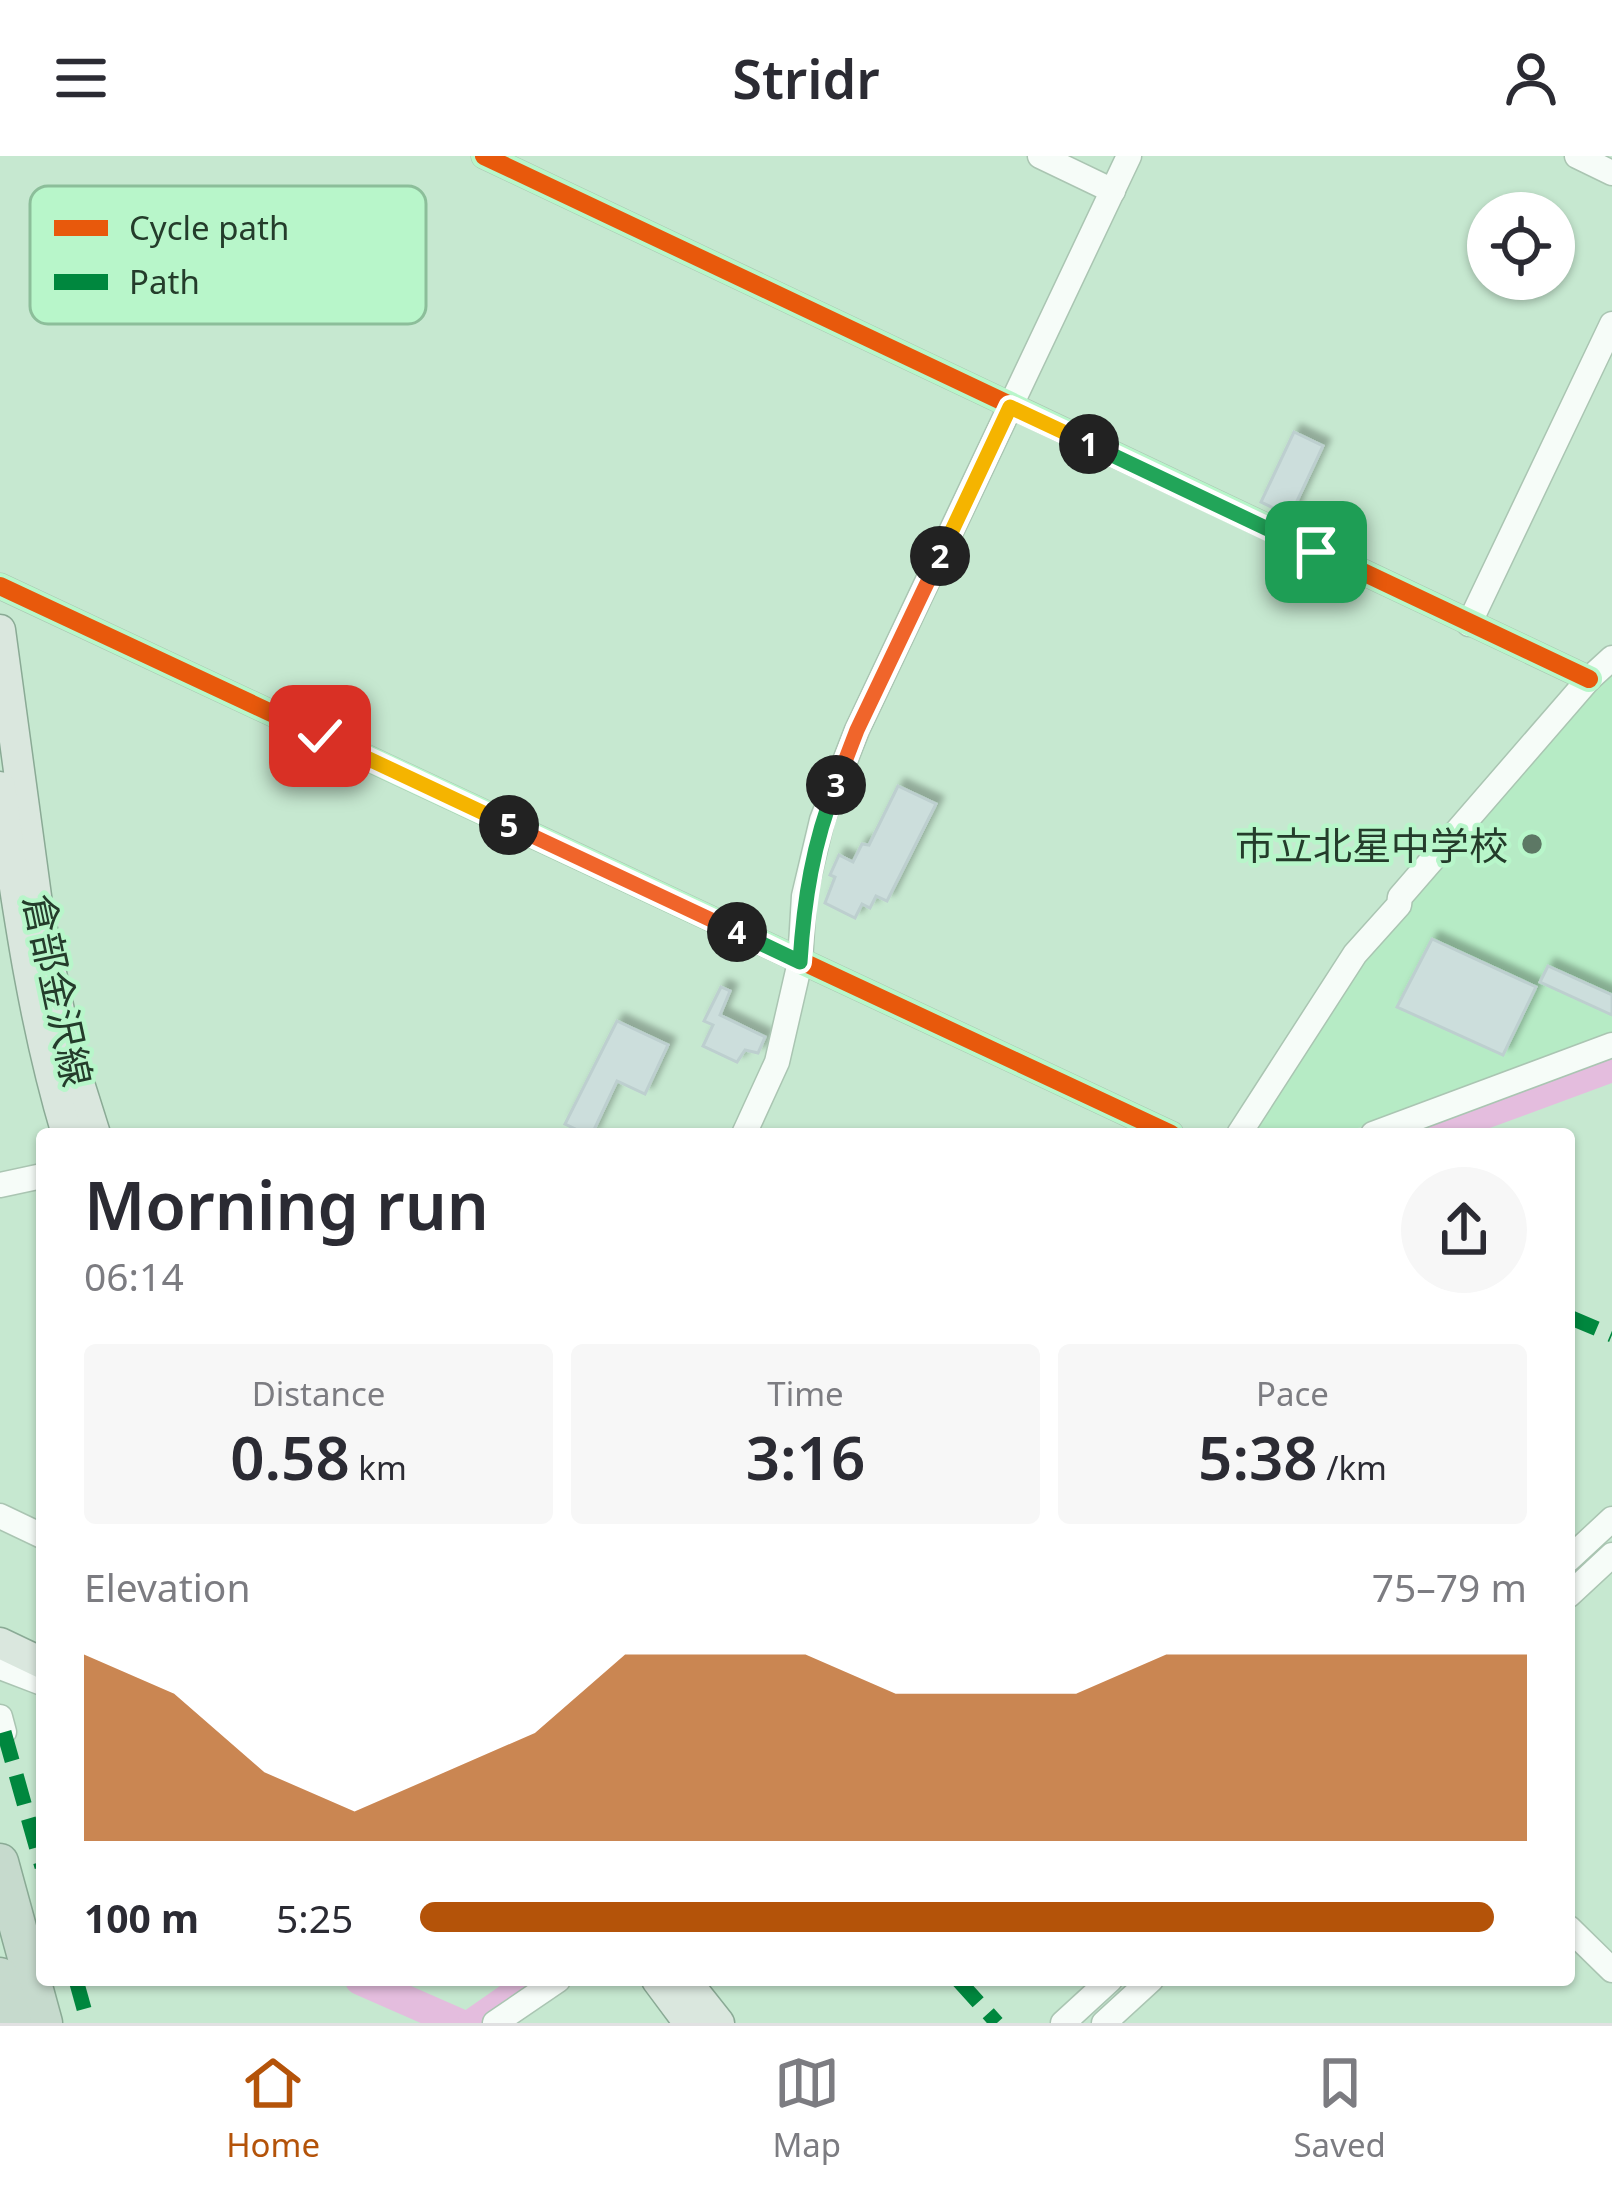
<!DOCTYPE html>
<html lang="en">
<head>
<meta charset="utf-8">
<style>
  body { margin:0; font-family:"Noto Sans","Noto Sans JP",sans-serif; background:#f7f7f7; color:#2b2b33; height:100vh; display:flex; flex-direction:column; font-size:45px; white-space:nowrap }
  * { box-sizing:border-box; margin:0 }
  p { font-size:39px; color:#7c7c81 }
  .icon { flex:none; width:66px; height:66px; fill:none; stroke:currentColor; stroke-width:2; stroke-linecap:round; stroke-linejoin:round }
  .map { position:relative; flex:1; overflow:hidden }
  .side { position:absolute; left:36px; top:972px; width:1539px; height:858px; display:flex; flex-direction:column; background:#fff; border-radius:12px; box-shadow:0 3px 9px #0004 }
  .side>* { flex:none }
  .fabs { position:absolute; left:1467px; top:36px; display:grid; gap:24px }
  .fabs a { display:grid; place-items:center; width:108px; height:108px; border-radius:50%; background:#fff; box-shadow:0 3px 9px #0004; font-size:60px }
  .pin { position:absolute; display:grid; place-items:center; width:102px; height:102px; color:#fff; margin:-51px; border-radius:24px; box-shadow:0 6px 18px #0006 }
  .km { position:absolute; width:60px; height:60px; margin:-30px; border-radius:50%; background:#222; color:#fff; font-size:33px; line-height:60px; text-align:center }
  .round { display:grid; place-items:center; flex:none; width:126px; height:126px; border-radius:63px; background:#f7f7f7 }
  .headline { display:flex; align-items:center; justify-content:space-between; height:204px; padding:0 48px }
  h1 { font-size:66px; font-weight:600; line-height:90px }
  .figures { display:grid; grid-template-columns:repeat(3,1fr); gap:18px; height:204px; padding:12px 48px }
  .figures div { display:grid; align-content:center; border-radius:12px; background:#f7f7f7; text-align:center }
  .figures b { font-size:60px; font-weight:600 }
  .figures small { font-size:33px; font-weight:400 }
  .figures p { font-size:33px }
  .chart { height:336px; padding:24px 48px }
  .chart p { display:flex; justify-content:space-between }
  .chart svg { width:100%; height:216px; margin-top:12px; fill:#b45309; opacity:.7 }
  ul { padding:0 48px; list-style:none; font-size:39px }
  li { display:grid; grid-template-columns:192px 144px 1fr; align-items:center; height:90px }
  li i { height:30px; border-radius:15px; background:#b45309 }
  header { display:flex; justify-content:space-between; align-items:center; height:156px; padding:0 48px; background:#fff; font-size:54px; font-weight:600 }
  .tab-bar { display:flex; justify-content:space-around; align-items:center; height:168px; border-top:3px solid #e1e1e2; background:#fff; font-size:33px; color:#7c7c81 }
  .tab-bar a { display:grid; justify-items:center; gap:6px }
  .tab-bar .active { color:#b45309 }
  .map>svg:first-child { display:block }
</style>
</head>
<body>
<header><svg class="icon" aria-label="menu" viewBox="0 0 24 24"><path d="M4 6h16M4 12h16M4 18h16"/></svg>Stridr<svg class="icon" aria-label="person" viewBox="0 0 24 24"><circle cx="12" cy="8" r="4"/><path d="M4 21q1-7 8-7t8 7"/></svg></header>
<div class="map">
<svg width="1612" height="1867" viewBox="0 0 1612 1867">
  <defs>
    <filter id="shadow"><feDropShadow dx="7" dy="-7" stdDeviation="3" flood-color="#0004"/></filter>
  </defs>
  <rect width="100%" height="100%" fill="#c6e8d0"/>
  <path fill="#b6ebc5" d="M1612,507v372l-271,99h-95l109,-168z"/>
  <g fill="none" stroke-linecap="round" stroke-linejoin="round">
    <g stroke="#e4bdde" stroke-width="30">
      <path d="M1430,978l182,-67"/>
      <path d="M360,1824l98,43"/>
      <path d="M473,1867l62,-43"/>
    </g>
  </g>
  <g fill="#ccdedc" stroke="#bdcfcf" stroke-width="3" filter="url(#shadow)">
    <path d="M1294,276l29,14 -33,70 -29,-14z"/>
    <path d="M898,630l38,18 -49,97 -11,-5 -6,12 -8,-4 -7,14 -30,-15 10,-26 -5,-2 9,-20 14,7 9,-18 7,1z"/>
    <path d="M1432,783l104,48 -33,68 -106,-48z"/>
    <path d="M1548,810l64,29v20l-72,-33z"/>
    <path d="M721,831l9,4 -10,24 45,22 -7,16 -13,-3 -8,12 -34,-16 10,-21 -9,-4z"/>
    <path d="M617,865l51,24 -23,49 -28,-13 -25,53h-6l-21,-10z"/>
  </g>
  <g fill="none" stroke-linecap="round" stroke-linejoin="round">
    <g stroke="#aac5b2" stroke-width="27">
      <g id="minor">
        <path d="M484,0l1105,523"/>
        <path d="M1040,0l73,35"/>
        <path d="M1577,0l35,17"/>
        <path d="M0,430l1171,548"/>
        <path d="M1469,468l143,-300"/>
        <path d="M744,978l33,-72 23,-100 4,-66 18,-76 35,-90 272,-574"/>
        <path d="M1239,978l116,-180 44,-49 1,-8 189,-218 23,-21"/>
        <path d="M1373,978l239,-89"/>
        <path d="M0,1029l42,-9"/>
        <path d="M0,1360l42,20"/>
        <path d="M1569,1403l43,-40"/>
        <path d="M1569,1439l43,-40"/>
        <path d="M0,1511l42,16"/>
        <path d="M0,1561l4,15 -4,2"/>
        <path d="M1569,1772l43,42"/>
        <path d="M495,1867l63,-43"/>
        <path d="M1063,1867l47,-43"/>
        <path d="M1104,1867l47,-43"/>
      </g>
    </g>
    <g stroke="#8aaa95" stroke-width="33">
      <g id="major">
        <path d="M0,474l38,281 27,128 30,95"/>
        <path d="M0,631c17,116 33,234 67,347"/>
        <path d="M0,1487l42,20"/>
        <path d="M657,1824l32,43"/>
        <path d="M685,1824l34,43"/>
      </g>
    </g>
    <g stroke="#8aaa95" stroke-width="39">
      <g id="highway">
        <path d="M0,1706l44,161"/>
        <path d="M0,1820l13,47"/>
      </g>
    </g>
    <use href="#minor" stroke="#f6fcf8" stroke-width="24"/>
    <use href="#major" stroke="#dae7de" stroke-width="30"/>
    <use href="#highway" stroke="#c6dacd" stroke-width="36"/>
    <g stroke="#00873e" stroke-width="15" stroke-dasharray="30 15" stroke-linecap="butt">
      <path d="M1569,1161l43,18"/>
      <path d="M4,1576l38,135"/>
      <path d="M76,1824l12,43"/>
      <path d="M958,1824l39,43"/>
    </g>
    <g stroke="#b8f6ca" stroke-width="26">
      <g id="cycleway">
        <path d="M484,0l1105,523"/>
        <path d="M0,430l1171,548"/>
      </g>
    </g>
    <use href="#cycleway" stroke="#e8590c" stroke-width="18"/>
  </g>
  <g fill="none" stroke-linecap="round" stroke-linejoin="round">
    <g stroke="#fff" stroke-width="24">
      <path id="split-1" d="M1089,288l227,108"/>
    </g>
    <g stroke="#fff" stroke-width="24">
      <path id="split-2" d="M940,400l70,-149 79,37"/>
    </g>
    <g stroke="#fff" stroke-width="24">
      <path id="split-3" d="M836,629l21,-55 83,-174"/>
    </g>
    <g stroke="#fff" stroke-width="24">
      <path id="split-4" d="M737,776l63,30c4,-62 13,-119 36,-177"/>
    </g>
    <g stroke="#fff" stroke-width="24">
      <path id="split-5" d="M509,669l228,107"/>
    </g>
    <g stroke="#fff" stroke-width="24">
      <path id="split-6" d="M320,580l189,89"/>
    </g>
    <use href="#split-1" stroke="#22a559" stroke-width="15"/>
    <use href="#split-2" stroke="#f5b400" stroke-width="15"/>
    <use href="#split-3" stroke="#f0652b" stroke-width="15"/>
    <use href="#split-4" stroke="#22a559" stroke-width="15"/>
    <use href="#split-5" stroke="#f0652b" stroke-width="15"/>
    <use href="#split-6" stroke="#f5b400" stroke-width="15"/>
  </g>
  <circle fill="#5d7865" stroke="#b8f6ca" stroke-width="4.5" cx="1532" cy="688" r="12"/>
  <g text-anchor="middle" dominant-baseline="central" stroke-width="9" stroke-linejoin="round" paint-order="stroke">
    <g font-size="39" fill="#243c2b" stroke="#b8f6ca" text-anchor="end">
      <text x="1508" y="688">市立北星中学校</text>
    </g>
    <g font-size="39" fill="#243c2b" stroke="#b8f6ca">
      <text transform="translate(59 834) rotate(78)">倉部金沢線</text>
    </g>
  </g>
  <rect x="30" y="30" width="396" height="138" rx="18" fill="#b8f6ca" stroke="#8cbe9a" stroke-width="3"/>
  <rect x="54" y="64" width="54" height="16" fill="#e8590c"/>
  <rect x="54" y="118" width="54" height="16" fill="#00873e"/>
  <g font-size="33" fill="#243c2b">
    <text x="129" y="84">Cycle path</text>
    <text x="129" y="138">Path</text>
  </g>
</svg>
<div class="fabs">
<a><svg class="icon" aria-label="locate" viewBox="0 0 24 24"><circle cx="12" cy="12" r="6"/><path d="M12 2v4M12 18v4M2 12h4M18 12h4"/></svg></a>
</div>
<div class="pin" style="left:1316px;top:396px;background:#1e9e55"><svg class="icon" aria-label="arrive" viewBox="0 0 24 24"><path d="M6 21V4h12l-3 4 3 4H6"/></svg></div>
<div class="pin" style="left:320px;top:580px;background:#d93025"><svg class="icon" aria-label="check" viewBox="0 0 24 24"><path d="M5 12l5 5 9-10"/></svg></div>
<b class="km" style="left:1089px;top:288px">1</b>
<b class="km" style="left:940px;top:400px">2</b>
<b class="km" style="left:836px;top:629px">3</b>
<b class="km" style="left:737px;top:776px">4</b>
<b class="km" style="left:509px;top:669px">5</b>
<section class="side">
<div class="headline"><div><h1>Morning run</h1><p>06:14</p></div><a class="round"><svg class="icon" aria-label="share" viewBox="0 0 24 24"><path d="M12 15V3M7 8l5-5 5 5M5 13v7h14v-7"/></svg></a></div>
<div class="figures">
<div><p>Distance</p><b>0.58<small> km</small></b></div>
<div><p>Time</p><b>3:16</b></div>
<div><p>Pace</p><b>5:38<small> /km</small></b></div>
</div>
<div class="chart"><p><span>Elevation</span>75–79 m</p>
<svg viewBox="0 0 160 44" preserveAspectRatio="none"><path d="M0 44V6L10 14L20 30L30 38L40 30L50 22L60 6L70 6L80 6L90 14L100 14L110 14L120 6L130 6L140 6L150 6L160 6V44z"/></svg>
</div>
<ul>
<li><b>100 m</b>5:25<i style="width:97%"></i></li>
</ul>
</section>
</div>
<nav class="tab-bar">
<a class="active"><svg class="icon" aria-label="home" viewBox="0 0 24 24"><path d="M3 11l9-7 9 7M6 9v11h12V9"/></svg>Home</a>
<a><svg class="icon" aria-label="map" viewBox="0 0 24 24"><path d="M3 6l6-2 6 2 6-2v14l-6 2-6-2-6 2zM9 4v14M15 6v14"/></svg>Map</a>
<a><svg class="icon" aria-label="saved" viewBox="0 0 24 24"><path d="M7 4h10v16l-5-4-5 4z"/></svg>Saved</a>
</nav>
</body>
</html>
